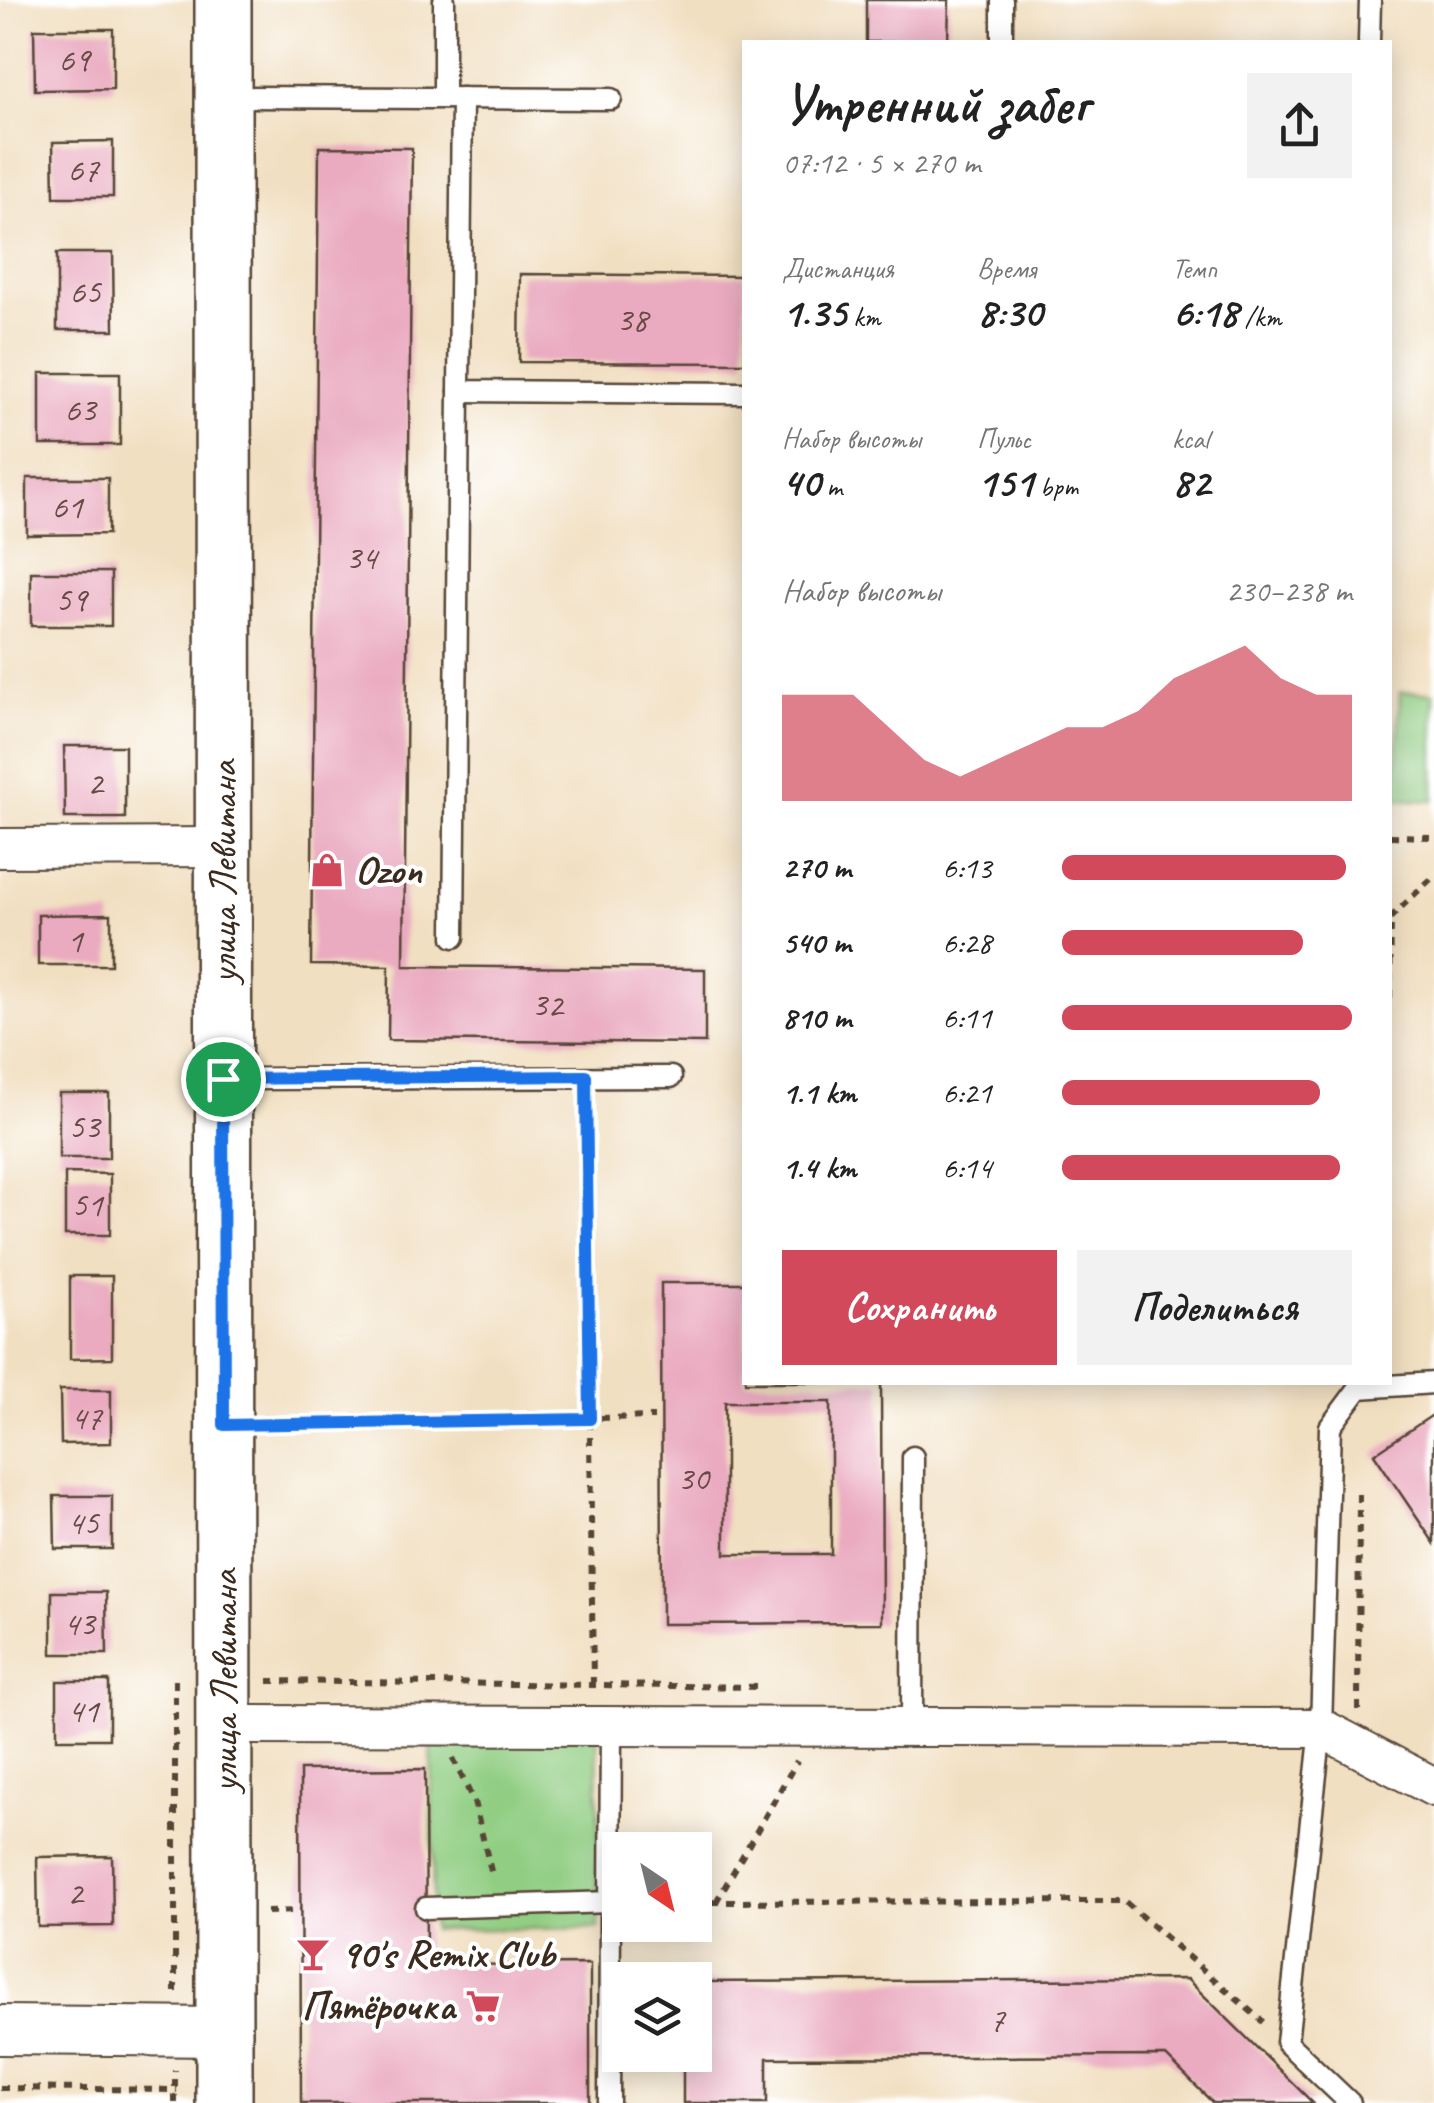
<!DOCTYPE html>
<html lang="ru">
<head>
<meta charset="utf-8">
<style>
  body { margin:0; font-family:Caveat,sans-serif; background:#f2f2f2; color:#222; height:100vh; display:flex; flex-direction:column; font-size:38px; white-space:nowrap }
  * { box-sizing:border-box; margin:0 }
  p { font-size:32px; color:#767676 }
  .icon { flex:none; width:55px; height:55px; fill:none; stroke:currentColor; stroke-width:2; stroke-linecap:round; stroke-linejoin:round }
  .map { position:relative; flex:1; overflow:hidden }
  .drawer { position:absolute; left:742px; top:40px; width:650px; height:1345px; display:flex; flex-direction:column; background:#fff; border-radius:0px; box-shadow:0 5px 25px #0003 }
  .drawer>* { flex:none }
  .needle { width:65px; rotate:145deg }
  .tools { position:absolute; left:602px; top:1832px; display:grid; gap:20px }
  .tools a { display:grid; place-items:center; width:110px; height:110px; border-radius:0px; background:#fff; box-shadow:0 5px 25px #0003; font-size:50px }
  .pin { position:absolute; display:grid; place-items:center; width:85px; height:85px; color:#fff; margin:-42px; border:5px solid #fff; border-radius:50%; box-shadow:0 2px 10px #0007 }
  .round { display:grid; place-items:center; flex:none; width:105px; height:105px; border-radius:0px; background:#f2f2f2 }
  .headline { display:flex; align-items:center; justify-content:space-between; height:170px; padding:0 40px }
  h1 { font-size:55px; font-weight:700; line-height:75px }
  .figures { display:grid; grid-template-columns:repeat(3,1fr); gap:15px; height:170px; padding:10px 40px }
  .figures div { display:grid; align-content:center }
  .figures b { font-size:42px; font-weight:700 }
  .figures small { font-size:28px; font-weight:400 }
  .figures p { font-size:28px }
  .chart { height:280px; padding:20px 40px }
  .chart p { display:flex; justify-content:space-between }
  .chart svg { width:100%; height:180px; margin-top:10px; fill:#d1495b; opacity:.7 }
  .action { display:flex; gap:20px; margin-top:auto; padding:20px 40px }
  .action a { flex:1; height:115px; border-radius:0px; background:#d1495b; color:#fff; font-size:40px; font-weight:700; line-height:115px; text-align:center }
  .action a+a { background:#f2f2f2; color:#222 }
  ul { padding:0 40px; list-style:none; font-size:32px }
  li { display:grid; grid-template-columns:160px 120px 1fr; align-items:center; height:75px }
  li i { height:25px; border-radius:12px; background:#d1495b }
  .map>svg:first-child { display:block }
</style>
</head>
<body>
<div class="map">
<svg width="1434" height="2103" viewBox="0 0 1434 2103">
  <rect width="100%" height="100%" fill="#fff"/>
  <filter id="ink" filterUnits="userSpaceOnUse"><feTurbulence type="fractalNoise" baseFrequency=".01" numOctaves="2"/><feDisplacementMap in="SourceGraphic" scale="20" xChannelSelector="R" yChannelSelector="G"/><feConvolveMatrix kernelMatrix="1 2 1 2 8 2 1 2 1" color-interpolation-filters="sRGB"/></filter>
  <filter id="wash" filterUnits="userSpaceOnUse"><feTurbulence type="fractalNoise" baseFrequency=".0048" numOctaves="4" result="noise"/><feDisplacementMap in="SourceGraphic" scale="40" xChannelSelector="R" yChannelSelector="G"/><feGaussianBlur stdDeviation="2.25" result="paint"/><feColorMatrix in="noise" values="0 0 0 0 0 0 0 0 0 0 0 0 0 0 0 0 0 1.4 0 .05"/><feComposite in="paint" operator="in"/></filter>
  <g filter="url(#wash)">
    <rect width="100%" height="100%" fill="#f1dfc1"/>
    <g fill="#91ce83" stroke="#667c50" stroke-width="2.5">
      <path d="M1400,692l34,1v108l-39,-2z"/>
      <path d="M597,1718l2,210 -166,2 -2,-210z"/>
    </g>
    <g id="blocks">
      <g fill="#eaaac0" fill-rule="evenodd">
        <path d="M866,0h83l-1,42h-82z"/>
        <path d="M34,29h79v60l-78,1z"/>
        <path d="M113,141v56h-59l-1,-55z"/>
        <path d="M319,147l93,1 -8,818 301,3v74l-317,-3 1,-74 -78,-1z"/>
        <path d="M57,253h56l1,77h-57z"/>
        <path d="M520,274l225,2v87l-226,-1z"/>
        <rect x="40" y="373" width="80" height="72"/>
        <path d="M27,478h81v56l-81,1z"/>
        <rect x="31" y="572" width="80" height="54"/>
        <path d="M64,746h61v72h-60z"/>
        <path d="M111,914v51h-73v-50z"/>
        <rect x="59" y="1093" width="50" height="65"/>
        <path d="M65,1173l45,1v61h-45z"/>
        <path d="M70,1276h42v82l-42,1z"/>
        <path d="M661,1283h84v99h136l1,241 -220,1zM725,1402h106v152h-106z"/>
        <path d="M60,1390h51v53l-50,1z"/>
        <path d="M1434,1414v129l-60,-89z"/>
        <path d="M54,1496h58v53h-57z"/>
        <path d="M52,1592h54l1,62h-55z"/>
        <rect x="57" y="1681" width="52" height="58"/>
        <path d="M425,1769l1,196 164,-1v139h-289l-1,-333z"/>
        <path d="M112,1856l1,70 -75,1 -1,-70z"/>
        <path d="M1187,1979l126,124h-100l-47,-47 -399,2v45h-84v-48h12v-73z"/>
      </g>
    </g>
  </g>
  <g filter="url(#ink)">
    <use href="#blocks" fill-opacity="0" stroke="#564536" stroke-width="2.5"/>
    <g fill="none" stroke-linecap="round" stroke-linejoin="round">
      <g stroke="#564536" stroke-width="25">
        <g id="service">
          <path d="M1002,42v-42"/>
          <path d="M1369,42l1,-42"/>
          <path d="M225,97l386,2"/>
          <path d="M444,98v-98"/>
          <path d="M462,98l-3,293 286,2"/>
          <path d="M454,937l5,-546"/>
          <path d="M228,1079l443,-2"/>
          <path d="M912,1726l1,-269"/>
          <path d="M426,1908l185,-6"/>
          <path d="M609,2103l2,-377"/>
          <path d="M1350,2103l-63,-60 34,-315 9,-301 29,-39 75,-5"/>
        </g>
      </g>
      <g stroke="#564536" stroke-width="42">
        <g id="minor">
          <path d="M0,848l223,-1"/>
          <path d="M223,1725l1098,3 113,59"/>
        </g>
      </g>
      <g stroke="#564536" stroke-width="52">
        <path id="tertiary" d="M0,2030l224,2"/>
      </g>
      <g stroke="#564536" stroke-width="60">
        <path id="secondary" d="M223,0l1,2103"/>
      </g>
      <g stroke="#564536" stroke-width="6" stroke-dasharray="8 8" stroke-linecap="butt">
        <path d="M1390,836l44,1"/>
        <path d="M1390,918l44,-42"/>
        <path d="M1390,998l1,-81"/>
        <path d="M586,1101l7,584"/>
        <path d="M265,1424l389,-7"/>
        <path d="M268,1681l492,6"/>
        <path d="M1358,1710l1,-222"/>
        <path d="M453,1758l21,44 19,77"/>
        <path d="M695,1902l429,-1 139,121"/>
        <path d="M716,1902l81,-141"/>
        <path d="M267,1912l34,-1"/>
        <path d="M175,1992v-312h5"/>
        <path d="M0,2088l177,2"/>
        <path d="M175,2103v-33"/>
      </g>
      <use href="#service" stroke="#fff" stroke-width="20"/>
      <use href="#minor" stroke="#fff" stroke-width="38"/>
      <use href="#tertiary" stroke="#fff" stroke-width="48"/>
      <use href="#secondary" stroke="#fff" stroke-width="55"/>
    </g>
  </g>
  <g fill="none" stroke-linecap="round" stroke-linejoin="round" filter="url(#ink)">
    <g stroke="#fff" stroke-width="20">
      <path id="route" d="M586,1076l4,343 -366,6 -1,-346z"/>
    </g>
    <use href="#route" stroke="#1a73e8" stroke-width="12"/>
  </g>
  <defs>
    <g id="shop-bare" transform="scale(2.7)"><path d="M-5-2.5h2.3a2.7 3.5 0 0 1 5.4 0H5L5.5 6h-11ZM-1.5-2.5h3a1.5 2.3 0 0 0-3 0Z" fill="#d1495b" stroke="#fff" stroke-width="2.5" paint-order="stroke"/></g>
    <g id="bar-bare" transform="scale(2.7)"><path d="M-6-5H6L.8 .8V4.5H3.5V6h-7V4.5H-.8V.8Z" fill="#d1495b" stroke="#fff" stroke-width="2.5" paint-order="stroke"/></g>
    <g id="supermarket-bare" transform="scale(2.7)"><path d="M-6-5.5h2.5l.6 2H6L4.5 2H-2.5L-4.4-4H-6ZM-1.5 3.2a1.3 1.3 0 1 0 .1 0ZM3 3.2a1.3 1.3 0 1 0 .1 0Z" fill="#d1495b" stroke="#fff" stroke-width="2.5" paint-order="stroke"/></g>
  </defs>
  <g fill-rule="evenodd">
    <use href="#shop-bare" x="327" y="870"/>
    <use href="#bar-bare" x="313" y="1954"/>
    <use href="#supermarket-bare" x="483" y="2006"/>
  </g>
  <g text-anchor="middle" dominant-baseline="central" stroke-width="8" stroke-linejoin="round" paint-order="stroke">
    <g font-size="35" fill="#674a46">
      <text x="74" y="59">69</text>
      <text x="83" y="169">67</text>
      <text x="85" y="291">65</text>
      <text x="632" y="319">38</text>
      <text x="80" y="409">63</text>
      <text x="67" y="506">61</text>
      <text x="361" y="557">34</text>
      <text x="71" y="599">59</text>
      <text x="95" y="782">2</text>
      <text x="75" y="940">1</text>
      <text x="547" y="1004">32</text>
      <text x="84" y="1126">53</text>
      <text x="87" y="1204">51</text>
      <text x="86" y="1417">47</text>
      <text x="693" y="1478">30</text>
      <text x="83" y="1522">45</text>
      <text x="79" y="1623">43</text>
      <text x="83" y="1710">41</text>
      <text x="75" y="1892">2</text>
      <text x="997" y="2019">7</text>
    </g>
    <g font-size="40" font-weight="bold" fill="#3b2a1e" stroke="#fff" text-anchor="start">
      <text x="355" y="870">Ozon</text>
      <text x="341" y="1954">90's Remix Club</text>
      <text x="455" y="2006" text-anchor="end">Пятёрочка</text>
    </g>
    <g font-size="40" fill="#3b2a1e" stroke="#fff">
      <text transform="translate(223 872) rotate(-90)">улица Левитана</text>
      <text transform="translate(224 1681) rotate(-90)">улица Левитана</text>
    </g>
  </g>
</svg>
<div class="tools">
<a><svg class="needle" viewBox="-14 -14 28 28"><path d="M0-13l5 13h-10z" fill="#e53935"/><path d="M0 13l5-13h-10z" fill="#767676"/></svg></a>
<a><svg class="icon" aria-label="layers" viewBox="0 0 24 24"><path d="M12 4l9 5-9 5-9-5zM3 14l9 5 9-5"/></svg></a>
</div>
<div class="pin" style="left:223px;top:1079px;background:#1e9e55"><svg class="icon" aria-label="arrive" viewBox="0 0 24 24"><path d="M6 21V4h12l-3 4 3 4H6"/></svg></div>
<section class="drawer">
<div class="headline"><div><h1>Утренний забег</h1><p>07:12 · 5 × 270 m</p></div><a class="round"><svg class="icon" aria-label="share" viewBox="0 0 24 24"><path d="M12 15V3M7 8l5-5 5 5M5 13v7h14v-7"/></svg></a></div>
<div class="figures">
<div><p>Дистанция</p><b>1.35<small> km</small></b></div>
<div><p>Время</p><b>8:30</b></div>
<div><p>Темп</p><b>6:18<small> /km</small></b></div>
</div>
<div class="figures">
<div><p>Набор высоты</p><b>40<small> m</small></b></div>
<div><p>Пульс</p><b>151<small> bpm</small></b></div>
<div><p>kcal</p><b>82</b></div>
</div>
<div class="chart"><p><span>Набор высоты</span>230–238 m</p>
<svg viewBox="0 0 160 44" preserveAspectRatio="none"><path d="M0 44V18L10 18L20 18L30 26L40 34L50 38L60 34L70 30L80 26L90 26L100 22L110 14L120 10L130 6L140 14L150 18L160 18V44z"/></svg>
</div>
<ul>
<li><b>270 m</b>6:13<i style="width:98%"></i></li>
<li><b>540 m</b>6:28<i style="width:83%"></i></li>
<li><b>810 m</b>6:11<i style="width:100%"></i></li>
<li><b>1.1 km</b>6:21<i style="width:89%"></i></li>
<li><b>1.4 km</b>6:14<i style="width:96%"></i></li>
</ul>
<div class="action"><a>Сохранить</a><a>Поделиться</a></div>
</section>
</div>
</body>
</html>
